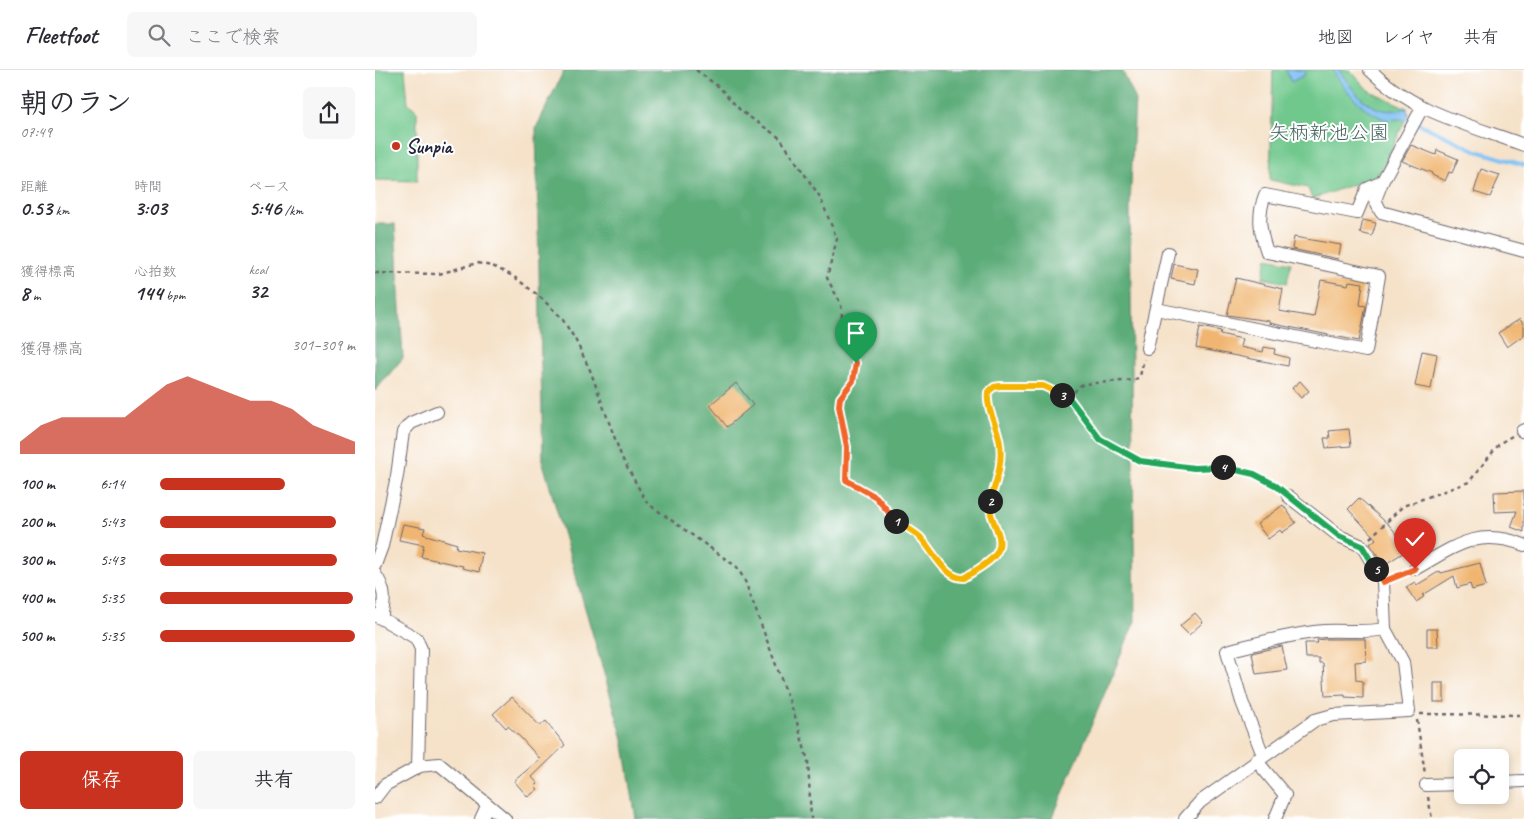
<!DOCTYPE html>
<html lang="ja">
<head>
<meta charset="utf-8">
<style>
  body { margin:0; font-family:Caveat,"Klee One",sans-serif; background:#f7f7f7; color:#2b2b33; height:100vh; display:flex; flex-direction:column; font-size:19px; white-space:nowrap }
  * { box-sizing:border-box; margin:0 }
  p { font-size:16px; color:#7c7c81 }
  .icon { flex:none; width:28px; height:28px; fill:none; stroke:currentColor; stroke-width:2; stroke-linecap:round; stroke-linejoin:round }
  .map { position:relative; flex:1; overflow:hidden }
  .drawer { display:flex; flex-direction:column; background:#fff; width:375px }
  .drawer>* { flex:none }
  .tools { position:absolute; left:1079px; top:679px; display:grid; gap:10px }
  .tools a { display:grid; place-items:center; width:55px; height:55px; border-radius:8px; background:#fff; box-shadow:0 2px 8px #0003; font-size:25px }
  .pin { position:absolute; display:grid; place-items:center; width:42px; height:42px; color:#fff; margin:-51px -21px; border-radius:50% 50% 50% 0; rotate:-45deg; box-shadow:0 0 5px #0007 }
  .pin .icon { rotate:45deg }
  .km { position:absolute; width:25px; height:25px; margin:-12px; border-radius:50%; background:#222; color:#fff; font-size:14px; line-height:25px; text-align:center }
  .round { display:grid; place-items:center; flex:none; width:52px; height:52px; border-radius:8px; background:#f7f7f7 }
  .head { display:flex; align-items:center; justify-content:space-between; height:85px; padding:0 20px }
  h1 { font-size:28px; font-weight:700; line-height:38px }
  .metrics { display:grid; grid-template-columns:repeat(3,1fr); gap:8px; height:85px; padding:5px 20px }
  .metrics div { display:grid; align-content:center }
  .metrics b { font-size:21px; font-weight:700 }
  .metrics small { font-size:14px; font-weight:400 }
  .metrics p { font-size:14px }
  .chart { height:140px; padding:10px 20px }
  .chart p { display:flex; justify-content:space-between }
  .chart svg { width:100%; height:90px; margin-top:5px; fill:#c8321e; opacity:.7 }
  .button { display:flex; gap:10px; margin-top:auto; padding:10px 20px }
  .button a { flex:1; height:58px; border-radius:8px; background:#c8321e; color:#fff; font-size:20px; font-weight:700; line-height:58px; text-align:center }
  .button a+a { background:#f7f7f7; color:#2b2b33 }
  ul { padding:0 20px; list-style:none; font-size:16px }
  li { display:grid; grid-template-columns:80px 60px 1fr; align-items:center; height:38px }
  li i { height:12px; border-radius:6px; background:#c8321e }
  header { display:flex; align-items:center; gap:30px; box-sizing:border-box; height:70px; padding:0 25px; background:#fff; border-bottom:1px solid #e1e1e2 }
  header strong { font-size:24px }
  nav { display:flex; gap:28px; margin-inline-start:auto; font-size:18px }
  .search { width:350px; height:45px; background:#f7f7f7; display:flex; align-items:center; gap:12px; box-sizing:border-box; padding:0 18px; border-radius:8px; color:#7c7c81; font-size:19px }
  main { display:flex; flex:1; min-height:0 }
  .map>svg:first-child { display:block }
</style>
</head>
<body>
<header>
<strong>Fleetfoot</strong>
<div class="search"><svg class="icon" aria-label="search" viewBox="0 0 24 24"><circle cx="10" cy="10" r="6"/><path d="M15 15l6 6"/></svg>ここで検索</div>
<nav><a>地図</a><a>レイヤ</a><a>共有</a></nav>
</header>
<main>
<section class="drawer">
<div class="head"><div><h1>朝のラン</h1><p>07:49</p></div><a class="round"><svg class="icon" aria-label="share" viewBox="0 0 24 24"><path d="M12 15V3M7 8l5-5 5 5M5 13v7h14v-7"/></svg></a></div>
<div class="metrics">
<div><p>距離</p><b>0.53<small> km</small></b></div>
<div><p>時間</p><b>3:03</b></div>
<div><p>ペース</p><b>5:46<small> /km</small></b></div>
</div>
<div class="metrics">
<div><p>獲得標高</p><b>8<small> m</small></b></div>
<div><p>心拍数</p><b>144<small> bpm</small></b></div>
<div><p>kcal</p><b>32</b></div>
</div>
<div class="chart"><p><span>獲得標高</span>301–309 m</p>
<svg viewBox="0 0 160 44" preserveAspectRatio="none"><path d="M0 44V38L10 30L20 26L30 26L40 26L50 26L60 18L70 10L80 6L90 10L100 14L110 18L120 18L130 22L140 30L150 34L160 38V44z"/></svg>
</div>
<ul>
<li><b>100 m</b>6:14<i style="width:64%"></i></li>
<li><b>200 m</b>5:43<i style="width:90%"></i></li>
<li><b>300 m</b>5:43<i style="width:91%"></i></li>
<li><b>400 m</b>5:35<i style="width:99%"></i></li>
<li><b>500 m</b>5:35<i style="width:100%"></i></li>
</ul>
<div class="button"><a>保存</a><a>共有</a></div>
</section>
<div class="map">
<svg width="1149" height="749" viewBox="0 0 1149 749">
  <rect width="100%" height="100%" fill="#fff"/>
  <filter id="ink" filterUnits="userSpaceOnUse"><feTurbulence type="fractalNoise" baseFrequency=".02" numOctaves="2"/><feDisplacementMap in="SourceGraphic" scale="10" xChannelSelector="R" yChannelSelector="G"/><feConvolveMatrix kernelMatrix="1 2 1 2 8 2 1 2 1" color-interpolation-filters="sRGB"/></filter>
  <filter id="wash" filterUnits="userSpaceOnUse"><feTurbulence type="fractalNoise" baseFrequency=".0096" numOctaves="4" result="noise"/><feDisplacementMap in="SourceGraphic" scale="20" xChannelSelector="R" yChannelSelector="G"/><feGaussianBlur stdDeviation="1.12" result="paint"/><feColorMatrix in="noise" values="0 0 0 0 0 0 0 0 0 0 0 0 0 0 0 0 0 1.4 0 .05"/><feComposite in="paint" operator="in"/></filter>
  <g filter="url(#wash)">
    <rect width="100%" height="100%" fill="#f5e2c9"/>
    <g fill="#71c88d" stroke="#4a7564">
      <path d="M0,0h30l3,33 9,8v70l-42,-1z"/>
      <path d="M898,0h77l18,20 39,18 1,6 -26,56 -8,7 -62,22 -4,-11 -38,-8z"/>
      <path d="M892,188l24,5 -4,20 -24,-5z"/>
    </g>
    <g fill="#5cac78" stroke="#3f675a">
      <path d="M189,0h558l13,28 -5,109 5,414 -83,198h-416l-13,-80 -80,-276 -7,-335z"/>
      <path d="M0,154h20l8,134 -28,33z"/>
    </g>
    <g fill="#7bbff2" stroke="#4e7096">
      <path d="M911,0h17l2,5 -14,7z"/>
      <path d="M958,0h6c18,26 34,48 68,38l1,6 -3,5c-6,0 -14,1 -20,0 -20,-6 -43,-31 -52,-49z"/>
    </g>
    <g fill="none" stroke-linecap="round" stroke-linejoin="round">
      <path stroke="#7bbff2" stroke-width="4" d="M1027,46l75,35 47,14"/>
    </g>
    <g id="blocks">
      <g fill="#f0b671">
        <path d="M1036,75l25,10 1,-5 21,9 -6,14 -3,-1 -4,9 -13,-6v-2l-30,-12z"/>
        <path d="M1106,99l19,6 -10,22 -16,-5z"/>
        <path d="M988,150l13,3 -4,13 -12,-3z"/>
        <path d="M919,167l47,8 -3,14 -46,-10z"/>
        <path d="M799,194l24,5 -3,15 -24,-5z"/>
        <path d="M861,208l47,11 -4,22 35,6 7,-37 27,5 1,-4 14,2 -3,22 6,1 -7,35 -90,-18v-2l-42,-6z"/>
        <path d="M1145,249l4,7v9l-17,12 -9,-14z"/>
        <path d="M825,257l21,4 -1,3 22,5 -2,8 23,5 1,-5 11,2 -1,5 15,4 -1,8 -92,-18z"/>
        <path d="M1047,281l15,3 -6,35 -16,-3z"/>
        <path d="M925,311l9,10 -8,7 -9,-10z"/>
        <path d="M361,313l17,22 -26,22 -17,-22z"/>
        <path d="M974,359l2,17 -25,2 -2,-10h6l-1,-7z"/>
        <path d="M1149,421v41l-13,-5 6,-16 -22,1 -1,-20z"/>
        <path d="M984,428l31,28 19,23 -25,16 -14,-21 6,-5 -28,-30z"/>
        <path d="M908,435l13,18 -14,10 -2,-3 -12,9 -11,-15z"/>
        <path d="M28,454l22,4 -2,6 34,10 -1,4 26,5 -3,19 -17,-4 1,-2 -42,-9 3,-12 -25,-5z"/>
        <path d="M1105,493l6,23 -14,4 -2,-6 -13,4 -3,-12 -31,19 2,1 -9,6 -10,-15 9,-5 2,3 23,-14 1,2z"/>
        <path d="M820,543l8,9 -14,13 -9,-9z"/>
        <path d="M1052,559h10l1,18h-11z"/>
        <path d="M950,569h40l1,22 -11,1 1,18 7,1v17l-18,-1v-2l-20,1 -2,-33h-4v-5h-13l-1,-15h13l-1,-3z"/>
        <path d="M907,576l5,24 -31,4 -4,-21z"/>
        <rect x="1059" y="613" width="10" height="19"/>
        <path d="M137,627l28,29 6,-5 19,24 -33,32 6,7 -3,2 3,3 -10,8 -14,-16 26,-22 -19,-21 -13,-12 -2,2 -13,-14z"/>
      </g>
    </g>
  </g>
  <g filter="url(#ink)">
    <use href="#blocks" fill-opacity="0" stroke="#6c656d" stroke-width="1"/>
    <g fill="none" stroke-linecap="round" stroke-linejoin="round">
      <g stroke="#6c656d" stroke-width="14">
        <g id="minor">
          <path d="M995,0c42,42 100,55 154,75"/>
          <path d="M1007,112l-7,18 6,12 143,39"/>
          <path d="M781,239l210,42 13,-75 -112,-24c-7,-20 -10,-36 -2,-57l92,18 10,-24 15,-7 40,-74"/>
          <path d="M772,278l21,-95"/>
          <path d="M1147,361l2,-1"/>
          <path d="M913,426l51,40 23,10 21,35 2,48"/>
          <path d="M0,495l7,-19 15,-70 6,-44 8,-9 26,-11"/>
          <path d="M1040,499c39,-22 62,-42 109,-24"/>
          <path d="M0,504c11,16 10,26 6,44"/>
          <path d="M0,545l41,23 5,11 -3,118 -33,18 -10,13"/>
          <path d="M881,690l29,35 -10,24"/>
          <path d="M43,696l21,-2 66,55"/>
          <path d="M1125,712l24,-1"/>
          <path d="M1051,715l37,-1"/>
          <path d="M106,749l6,-13"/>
          <path d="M810,749l15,-17 115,-82 18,-5 76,-4 -6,-49 -18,-33c-20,4 -40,1 -61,2 -33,3 -65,12 -97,20l15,51 21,53"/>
        </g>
      </g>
      <g stroke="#6c656d" stroke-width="2.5" stroke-dasharray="4 4" stroke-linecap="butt">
        <path d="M321,0l23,17 22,24 39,27 40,59 17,42 -10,39 14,26 2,27 13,32 -3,18 -13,17 -1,8 9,41 -2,33 30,17 17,22 26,17 30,37 9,6 6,-1c17,-12 44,-22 33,-47 -3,-7 -7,-14 -8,-22 -1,-18 13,-36 12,-57 -1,-20 -15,-40 -13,-60l6,-5c21,-4 61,-3 77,13 11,12 17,29 29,40 10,8 25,15 37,20 48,20 95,-10 143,29"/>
        <path d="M0,203l64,1 38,-11 15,3 21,10 26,20 22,21 14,22 15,31 32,88 25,45 90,64 8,14 51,138 12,42 3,58"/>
        <path d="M695,329l7,-11 6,-4 52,-4 5,-4 4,-17"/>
        <path d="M995,468l33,-32 66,-24 31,-39 12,-7"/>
        <path d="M1019,507l11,-4"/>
        <path d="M1045,644l104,1"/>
        <path d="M1042,650l8,54"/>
        <path d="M1053,727l4,22"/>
      </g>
      <use href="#minor" stroke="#fff" stroke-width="12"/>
    </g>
  </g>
  <g fill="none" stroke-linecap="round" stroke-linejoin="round" filter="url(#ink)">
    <g stroke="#fff" stroke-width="10">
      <path id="split-1" d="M481,293l-3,18 -13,17 -1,8 8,41 -1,33 30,17 20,24"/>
    </g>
    <g stroke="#fff" stroke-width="10">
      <path id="split-2" d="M521,451c8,5 17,10 23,15 13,12 25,43 45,42 18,-13 44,-21 33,-48 -4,-10 -8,-18 -7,-29"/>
    </g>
    <g stroke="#fff" stroke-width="10">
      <path id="split-3" d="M615,431c7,-21 14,-41 9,-63 -3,-15 -13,-30 -11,-46l6,-5 6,-1h43l19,9"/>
    </g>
    <g stroke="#fff" stroke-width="10">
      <path id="split-4" d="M687,325l8,4 30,40 40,22 54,7 29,-1"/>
    </g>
    <g stroke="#fff" stroke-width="10">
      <path id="split-5" d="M848,397l31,7 21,11 64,51 23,10 14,23"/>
    </g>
    <g stroke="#fff" stroke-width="10">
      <path id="split-6" d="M1001,499l7,13 32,-13"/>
    </g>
    <use href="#split-1" stroke="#f0652b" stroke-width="6"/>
    <use href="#split-2" stroke="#f5b400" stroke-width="6"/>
    <use href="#split-3" stroke="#f5b400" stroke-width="6"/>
    <use href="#split-4" stroke="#22a559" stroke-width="6"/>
    <use href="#split-5" stroke="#22a559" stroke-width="6"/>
    <use href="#split-6" stroke="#f0652b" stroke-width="6"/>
  </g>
  <circle fill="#c8321e" stroke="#fff" stroke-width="2" cx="21" cy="76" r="5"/>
  <g text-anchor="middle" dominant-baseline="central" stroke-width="4" stroke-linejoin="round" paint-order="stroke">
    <g font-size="20" fill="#42645c" stroke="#fff">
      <text x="954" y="62">矢柄新池公園</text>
    </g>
    <g font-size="20" font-weight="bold" fill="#22223b" stroke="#fff" text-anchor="start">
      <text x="31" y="76">Sunpia</text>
    </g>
  </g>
</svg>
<div class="tools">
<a><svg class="icon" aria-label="locate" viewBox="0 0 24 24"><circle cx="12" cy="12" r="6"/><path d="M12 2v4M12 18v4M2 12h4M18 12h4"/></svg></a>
</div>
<div class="pin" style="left:481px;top:293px;background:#1e9e55"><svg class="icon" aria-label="arrive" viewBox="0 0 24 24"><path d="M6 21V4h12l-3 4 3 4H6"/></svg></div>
<div class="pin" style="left:1040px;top:499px;background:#d93025"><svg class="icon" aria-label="check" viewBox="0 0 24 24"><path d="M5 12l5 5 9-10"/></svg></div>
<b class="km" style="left:521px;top:451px">1</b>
<b class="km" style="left:615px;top:431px">2</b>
<b class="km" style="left:687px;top:325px">3</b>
<b class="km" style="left:848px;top:397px">4</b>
<b class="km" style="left:1001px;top:499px">5</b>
</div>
</main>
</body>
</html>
